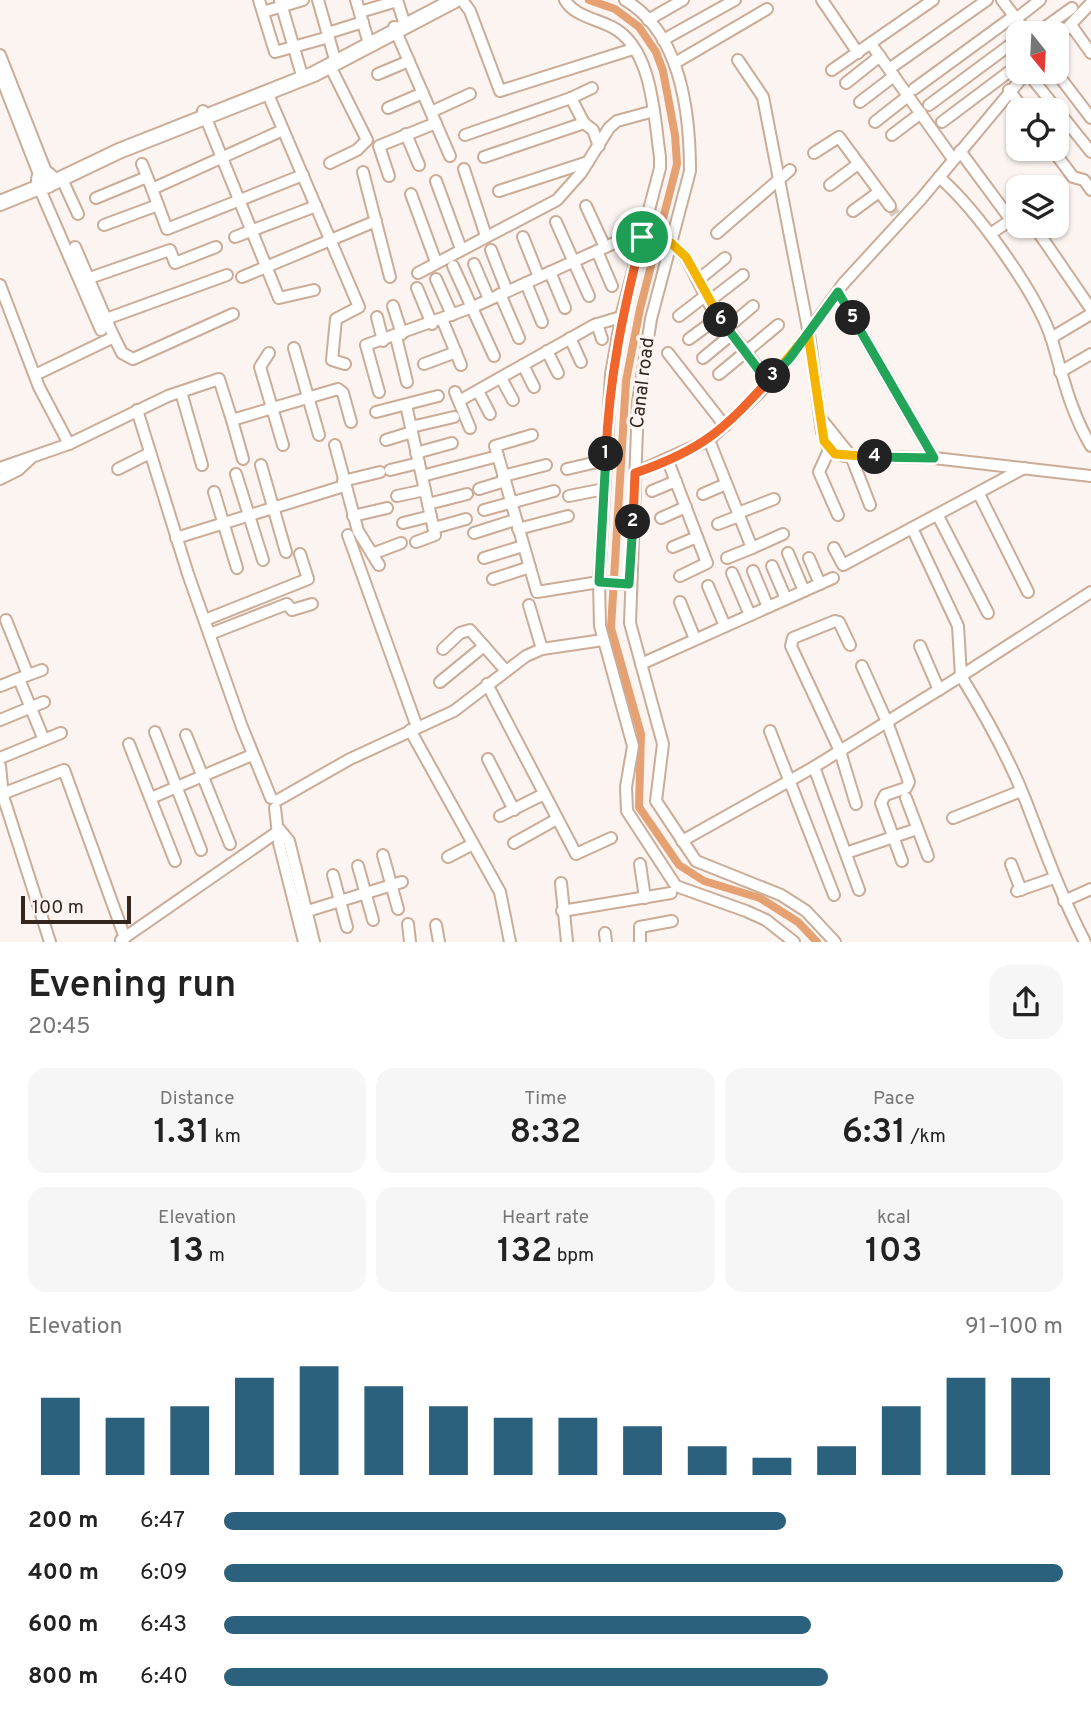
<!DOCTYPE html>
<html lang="en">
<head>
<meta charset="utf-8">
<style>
  body { margin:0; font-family:Overpass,sans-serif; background:#f6f6f6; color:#222; height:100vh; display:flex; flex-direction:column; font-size:26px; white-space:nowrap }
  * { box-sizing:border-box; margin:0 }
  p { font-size:23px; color:#767676 }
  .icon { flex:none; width:38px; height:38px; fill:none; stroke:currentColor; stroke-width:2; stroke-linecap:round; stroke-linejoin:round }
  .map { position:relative; height:942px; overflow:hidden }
  .panel { display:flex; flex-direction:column; background:#fff; flex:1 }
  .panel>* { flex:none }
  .needle { width:46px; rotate:162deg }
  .fabs { position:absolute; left:1006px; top:21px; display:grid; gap:14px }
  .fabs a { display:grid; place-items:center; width:63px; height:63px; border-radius:14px; background:#fff; box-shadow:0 2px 5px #0004; font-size:35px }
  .scale { position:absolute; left:21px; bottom:18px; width:110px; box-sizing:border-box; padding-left:7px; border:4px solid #33271f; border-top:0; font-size:19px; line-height:24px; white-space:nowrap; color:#33271f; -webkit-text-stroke:5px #fbf4f0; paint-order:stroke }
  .pin { position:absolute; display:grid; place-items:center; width:60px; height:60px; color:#fff; margin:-30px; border:4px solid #fff; border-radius:50%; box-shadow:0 2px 7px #0007 }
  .km { position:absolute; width:35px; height:35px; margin:-18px; border-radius:50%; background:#222; color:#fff; font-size:19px; line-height:35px; text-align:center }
  .round { display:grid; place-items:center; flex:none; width:74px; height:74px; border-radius:21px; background:#f6f6f6 }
  .overview { display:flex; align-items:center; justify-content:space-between; height:119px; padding:0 28px }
  h1 { font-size:38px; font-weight:600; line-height:52px }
  .stats { display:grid; grid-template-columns:repeat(3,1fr); gap:10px; height:119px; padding:7px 28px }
  .stats div { display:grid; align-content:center; border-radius:18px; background:#f6f6f6; text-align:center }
  .stats b { font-size:35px; font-weight:600 }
  .stats small { font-size:19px; font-weight:400 }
  .stats p { font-size:19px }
  .chart { height:196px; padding:14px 28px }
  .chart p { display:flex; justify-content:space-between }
  .chart svg { width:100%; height:126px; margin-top:7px; stroke:#2c617d; stroke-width:6 }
  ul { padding:0 28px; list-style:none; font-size:23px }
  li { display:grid; grid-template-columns:112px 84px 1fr; align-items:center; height:52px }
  li i { height:18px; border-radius:9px; background:#2c617d }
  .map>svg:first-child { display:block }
</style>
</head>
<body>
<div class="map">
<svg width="1091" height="942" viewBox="0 0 1091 942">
  <rect width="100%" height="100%" fill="#fbf4f0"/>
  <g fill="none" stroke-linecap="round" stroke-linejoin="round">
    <path stroke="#e5a172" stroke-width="8" d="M589,0l26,9 24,18 17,25 7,19 12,64 2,29 -37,145 -14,72 -15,247 30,106 -2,73 40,58 25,16 56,17 38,24 19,20"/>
    <path stroke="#d3cbc6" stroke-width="10" stroke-dasharray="10 5" stroke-linecap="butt" d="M890,206l6,9"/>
    <g stroke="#caac98" stroke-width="14">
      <g id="minor">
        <path d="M259,0l16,52 54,-15"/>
        <path d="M280,0l21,72"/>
        <path d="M318,0l16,56"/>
        <path d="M356,0l12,40"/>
        <path d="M397,0l9,28"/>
        <path d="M462,0l8,11 30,80 133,-42"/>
        <path d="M565,0c9,16 32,19 47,27 41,21 42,90 48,130v11l-38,145 -11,61 -12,208 1,44 33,120 -7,41 1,24 49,75 70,25 20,9 28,22"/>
        <path d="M625,0c56,33 65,112 65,171l-39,148 -13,83 -8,221 33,121 -7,57 40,60 85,34 25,16 29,31"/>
        <path d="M822,0l36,53"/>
        <path d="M1002,0l25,33"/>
        <path d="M263,12l40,-12"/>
        <path d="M360,12l37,-11"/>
        <path d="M1016,19l24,-19"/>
        <path d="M648,20l35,-20"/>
        <path d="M1071,25l20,28"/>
        <path d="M394,27l56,129"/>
        <path d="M328,33l35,-11"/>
        <path d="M1037,33l35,-25"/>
        <path d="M1057,39l34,-36"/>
        <path d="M663,40l72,-40"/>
        <path d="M871,44l82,115"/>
        <path d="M0,55l47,119"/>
        <path d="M738,60l25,37 46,237 13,98 7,18 15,6 90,2 157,18"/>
        <path d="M675,63l92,-54"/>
        <path d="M889,69l98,-69"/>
        <path d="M832,70l101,-70"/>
        <path d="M1027,72l64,80"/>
        <path d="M1056,72l35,46"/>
        <path d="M0,74l40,103"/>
        <path d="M378,74l31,-13"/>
        <path d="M846,83l34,-27"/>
        <path d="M914,89l100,-73"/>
        <path d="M1009,90l15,20"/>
        <path d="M267,92l92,215 -23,12 -4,41 13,4"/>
        <path d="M571,98l21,-10"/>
        <path d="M860,102l34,-26"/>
        <path d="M929,105l89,-66"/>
        <path d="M388,108l35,-15"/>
        <path d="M203,111l76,187 35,-8"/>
        <path d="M431,112l39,-18"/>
        <path d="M875,122l33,-26"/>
        <path d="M942,122l76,-57"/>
        <path d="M584,123l9,7 6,16"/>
        <path d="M406,134l13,31"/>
        <path d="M465,135l106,-37 13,25 -100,34"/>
        <path d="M892,135l29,-22"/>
        <path d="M1052,149l21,28 11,3 7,10"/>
        <path d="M960,151l51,69 -21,14"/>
        <path d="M814,153l25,-16 51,69"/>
        <path d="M330,163l27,-13 10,-10 -37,-74"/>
        <path d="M142,164l10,25 131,-59"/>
        <path d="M464,169l22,67"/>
        <path d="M363,172l27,105"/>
        <path d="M389,176l-10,-30 57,-23"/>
        <path d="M61,177l17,37"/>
        <path d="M939,177c37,32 98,116 113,163 11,37 19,73 39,106"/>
        <path d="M436,181l25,68"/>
        <path d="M830,185l28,-21"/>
        <path d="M39,187l62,143"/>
        <path d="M152,189l15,40 136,-54"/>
        <path d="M499,191l89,-29"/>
        <path d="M411,194l25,68"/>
        <path d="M96,198l51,-21"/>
        <path d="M586,206l19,41"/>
        <path d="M853,211l26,-19"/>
        <path d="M556,222l33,74"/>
        <path d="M104,225l54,-20"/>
        <path d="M1034,226l57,83"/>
        <path d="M717,233l73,-63"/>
        <path d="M235,237l81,-31"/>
        <path d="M523,237l16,40"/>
        <path d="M75,247l31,72"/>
        <path d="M491,250l16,41"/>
        <path d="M597,251l15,35"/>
        <path d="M474,264l15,35"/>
        <path d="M453,266l41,90"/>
        <path d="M550,272l15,36"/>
        <path d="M418,273l139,-73 24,-27 28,-45 8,-7 37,-10"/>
        <path d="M242,277l134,-56"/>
        <path d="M436,279l16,36"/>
        <path d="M698,280l27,-22"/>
        <path d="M81,281l89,-31 5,13 41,-16"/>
        <path d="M526,283l16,39"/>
        <path d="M0,285l39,102 30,57"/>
        <path d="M417,288l15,36"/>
        <path d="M838,292l96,166"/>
        <path d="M500,294l19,44"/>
        <path d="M708,302l35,-27"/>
        <path d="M393,306l9,28"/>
        <path d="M679,316l26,-20"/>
        <path d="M377,317l6,24"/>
        <path d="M442,319l19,46"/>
        <path d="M597,324l5,15"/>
        <path d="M727,328l26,-22"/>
        <path d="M114,337l8,16 11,6 100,-45"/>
        <path d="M396,337l11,45"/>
        <path d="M570,338l11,24"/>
        <path d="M1051,338l40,-24"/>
        <path d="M689,339l30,-22"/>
        <path d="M294,348l25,87"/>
        <path d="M547,351l11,22"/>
        <path d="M269,353l-9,14 23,78"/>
        <path d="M668,353l57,73"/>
        <path d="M703,358l29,-24"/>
        <path d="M424,364l32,-12"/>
        <path d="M523,365l11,22"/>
        <path d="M1060,372l31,-18"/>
        <path d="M719,374l59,-49"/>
        <path d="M35,375l79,-38 -8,-18 121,-44"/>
        <path d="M501,378l12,22"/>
        <path d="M478,391l12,23"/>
        <path d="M181,392l21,73"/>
        <path d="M379,392l-13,-47 107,-38 148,-67 21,-3 29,6 15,14 24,48 58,76"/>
        <path d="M455,392l15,36"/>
        <path d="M459,401l135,-76 27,-8"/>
        <path d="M406,405l29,130 -19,7"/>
        <path d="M137,410l51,164 54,153 29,71"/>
        <path d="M376,412l62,-16"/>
        <path d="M232,420l11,39"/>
        <path d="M823,421l28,35 19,49"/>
        <path d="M411,427l43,-10"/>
        <path d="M386,440l26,-8"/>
        <path d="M709,440l43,108 31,-14"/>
        <path d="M335,445l23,86 21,34"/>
        <path d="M829,450l-10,22 19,43"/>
        <path d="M416,453l36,-10"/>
        <path d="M498,456l-3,-10 37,-11"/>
        <path d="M668,461l39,102 -27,13"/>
        <path d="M261,465l25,87"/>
        <path d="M0,468l69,-24 99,-48 51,-17 13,41 106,-31 5,4 8,29"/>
        <path d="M1024,468l-112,60 46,98 3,50 130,-84"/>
        <path d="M118,469l32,-16"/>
        <path d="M567,469l39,-9"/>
        <path d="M390,470l29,-7"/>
        <path d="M635,473l74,-33 49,-46 32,-36 53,-74 78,-85 106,-127"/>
        <path d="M236,474l27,86"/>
        <path d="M422,476l76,-20 39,136 62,-10 30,2"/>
        <path d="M503,476l43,-11"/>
        <path d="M0,479l18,-9 13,-12"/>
        <path d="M343,481l37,-9"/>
        <path d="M479,489l26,-8"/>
        <path d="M652,491l24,-10"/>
        <path d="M214,492l23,76"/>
        <path d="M703,494l23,-10"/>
        <path d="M979,494l49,98"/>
        <path d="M397,496l28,-6"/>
        <path d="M569,496l35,-7"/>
        <path d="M428,504l39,-10"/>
        <path d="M484,510l70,-19"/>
        <path d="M738,513l36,-14"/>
        <path d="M353,516l34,-8"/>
        <path d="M938,516l50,97"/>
        <path d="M661,518l25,-11"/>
        <path d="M403,523l28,-7"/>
        <path d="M718,524l21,-8"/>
        <path d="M434,528l32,-9"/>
        <path d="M518,529l50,-13"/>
        <path d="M474,533l41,-13"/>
        <path d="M348,535l69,192"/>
        <path d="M176,538l168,-52"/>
        <path d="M673,547l24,-10"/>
        <path d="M834,548l9,17 69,-37"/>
        <path d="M788,553l16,38"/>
        <path d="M372,554l29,-11"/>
        <path d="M484,558l39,-12"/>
        <path d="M727,558l25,-10"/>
        <path d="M809,558l11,26"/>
        <path d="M772,566l14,33"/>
        <path d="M753,571l15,36"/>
        <path d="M732,573l18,42"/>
        <path d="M493,579l37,-12"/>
        <path d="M708,586l17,40"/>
        <path d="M680,602l15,37"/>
        <path d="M529,605l13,44"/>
        <path d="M205,620l103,-41 -8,-25"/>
        <path d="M210,634l77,-30 5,6 20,-6"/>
        <path d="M850,645l-11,-23 -4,-1 -42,17 -2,8 49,105 16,53"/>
        <path d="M920,646l19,44"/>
        <path d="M443,649l17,-16 10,-3 36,41"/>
        <path d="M641,664l192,-86"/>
        <path d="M862,666l25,56 22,60 -3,6 -21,7 -4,8 21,58"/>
        <path d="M28,675l14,-5"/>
        <path d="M19,679l25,61"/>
        <path d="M440,682l44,-36"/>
        <path d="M487,684l89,170 35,-16"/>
        <path d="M0,686l28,-11 -22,-55"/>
        <path d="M0,720l44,-18"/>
        <path d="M410,730l90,162 10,50"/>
        <path d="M770,731l64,164"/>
        <path d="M155,732l46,118"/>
        <path d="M186,735l44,109"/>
        <path d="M129,744l46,117"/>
        <path d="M0,758l61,-25"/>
        <path d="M488,759l26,51"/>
        <path d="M0,766l3,30 47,146"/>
        <path d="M814,767l45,123"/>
        <path d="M2,794l62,-24 61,168"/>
        <path d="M151,798l101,-43"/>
        <path d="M906,798l22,58"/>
        <path d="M278,800l72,-41 104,-48 72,-55 16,-7 61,-9"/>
        <path d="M275,808l4,35 25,99"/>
        <path d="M500,816l44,-22"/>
        <path d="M953,818l68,-27"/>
        <path d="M280,830l9,11 25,101"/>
        <path d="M682,841l132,-74 147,-91c24,39 47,80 64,123 19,49 36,97 60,143"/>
        <path d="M514,843l43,-24"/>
        <path d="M846,853l71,-24"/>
        <path d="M383,855l15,54"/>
        <path d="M448,857l25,-13"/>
        <path d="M640,864l5,34"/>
        <path d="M1011,864l10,26"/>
        <path d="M358,866l15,54"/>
        <path d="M333,875l14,52"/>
        <path d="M561,883l6,59"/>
        <path d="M1017,891l37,-13"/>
        <path d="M1064,901l27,-12"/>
        <path d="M562,911l109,-18"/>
        <path d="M301,913l101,-31"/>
        <path d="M408,924l2,18"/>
        <path d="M436,925l3,17"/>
        <path d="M605,933l1,9"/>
        <path d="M121,940l159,-110"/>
        <path d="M640,942v-15l32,-6"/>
      </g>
    </g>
    <g stroke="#caac98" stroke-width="18">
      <g id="major">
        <circle cx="45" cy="180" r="6"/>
        <path d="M50,184l69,-33 195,-77 141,-74"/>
        <path d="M0,203l42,-17"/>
      </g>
    </g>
    <use href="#minor" stroke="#fff" stroke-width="10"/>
    <use href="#major" stroke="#fff" stroke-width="14"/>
  </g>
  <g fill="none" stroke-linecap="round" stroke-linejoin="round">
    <g stroke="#fff" stroke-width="14">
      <path id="split-1" d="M606,454c3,-77 17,-143 36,-217"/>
    </g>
    <g stroke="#fff" stroke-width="14">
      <path id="split-2" d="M606,454l-7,128 30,2 4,-62"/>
    </g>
    <g stroke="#fff" stroke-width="14">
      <path id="split-3" d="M633,522l2,-49c70,-24 89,-44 138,-97"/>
    </g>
    <g stroke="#fff" stroke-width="14">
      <path id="split-4" d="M773,376l35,-42 16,107 11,13 40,3"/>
    </g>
    <g stroke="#fff" stroke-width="14">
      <path id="split-5" d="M853,318l81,140 -59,-1"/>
    </g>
    <g stroke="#fff" stroke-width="14">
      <path id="split-6" d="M721,320l47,62 22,-24 48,-66 15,26"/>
    </g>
    <g stroke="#fff" stroke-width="14">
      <path id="split-7" d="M642,237l29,6 15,14 35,63"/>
    </g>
    <use href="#split-1" stroke="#f0652b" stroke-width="9"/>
    <use href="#split-2" stroke="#22a559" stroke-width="9"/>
    <use href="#split-3" stroke="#f0652b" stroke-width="9"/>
    <use href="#split-4" stroke="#f5b400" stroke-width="9"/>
    <use href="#split-5" stroke="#22a559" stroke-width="9"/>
    <use href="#split-6" stroke="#22a559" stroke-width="9"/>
    <use href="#split-7" stroke="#f5b400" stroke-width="9"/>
  </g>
  <g text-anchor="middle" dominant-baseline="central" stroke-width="7" stroke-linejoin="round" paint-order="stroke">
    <g font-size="19" fill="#33271f" stroke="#fbf4f0">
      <text transform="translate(643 383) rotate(-83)">Canal road</text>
    </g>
  </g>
</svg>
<div class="fabs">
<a><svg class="needle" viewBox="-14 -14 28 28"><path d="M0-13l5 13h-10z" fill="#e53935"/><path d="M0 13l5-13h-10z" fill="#767676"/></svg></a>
<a><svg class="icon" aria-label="locate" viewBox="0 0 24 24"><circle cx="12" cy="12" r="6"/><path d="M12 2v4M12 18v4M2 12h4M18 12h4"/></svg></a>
<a><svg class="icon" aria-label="layers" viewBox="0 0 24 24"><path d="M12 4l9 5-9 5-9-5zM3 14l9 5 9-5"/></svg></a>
</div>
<div class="scale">100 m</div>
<div class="pin" style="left:642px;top:237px;background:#1e9e55"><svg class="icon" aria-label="arrive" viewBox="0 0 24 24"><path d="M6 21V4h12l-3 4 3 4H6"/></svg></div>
<b class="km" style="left:606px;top:454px">1</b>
<b class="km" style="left:633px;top:522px">2</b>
<b class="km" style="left:773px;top:376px">3</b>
<b class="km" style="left:875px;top:457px">4</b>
<b class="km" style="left:853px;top:318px">5</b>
<b class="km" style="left:721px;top:320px">6</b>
</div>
<section class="panel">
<div class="overview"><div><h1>Evening run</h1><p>20:45</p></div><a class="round"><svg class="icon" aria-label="share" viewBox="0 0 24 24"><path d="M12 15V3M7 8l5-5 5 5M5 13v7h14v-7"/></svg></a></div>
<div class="stats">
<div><p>Distance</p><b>1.31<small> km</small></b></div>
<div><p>Time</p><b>8:32</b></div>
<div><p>Pace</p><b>6:31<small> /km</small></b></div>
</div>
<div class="stats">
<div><p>Elevation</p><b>13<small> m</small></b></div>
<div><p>Heart rate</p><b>132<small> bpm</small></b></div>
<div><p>kcal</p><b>103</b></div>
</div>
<div class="chart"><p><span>Elevation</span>91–100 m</p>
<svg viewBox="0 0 160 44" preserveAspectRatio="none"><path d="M5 44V17M15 44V24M25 44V20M35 44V10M45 44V6M55 44V13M65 44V20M75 44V24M85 44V24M95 44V27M105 44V34M115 44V38M125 44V34M135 44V20M145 44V10M155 44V10"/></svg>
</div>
<ul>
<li><b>200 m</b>6:47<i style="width:67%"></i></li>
<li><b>400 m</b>6:09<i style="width:100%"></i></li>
<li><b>600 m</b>6:43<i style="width:70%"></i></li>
<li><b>800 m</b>6:40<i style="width:72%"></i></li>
</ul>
</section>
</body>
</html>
